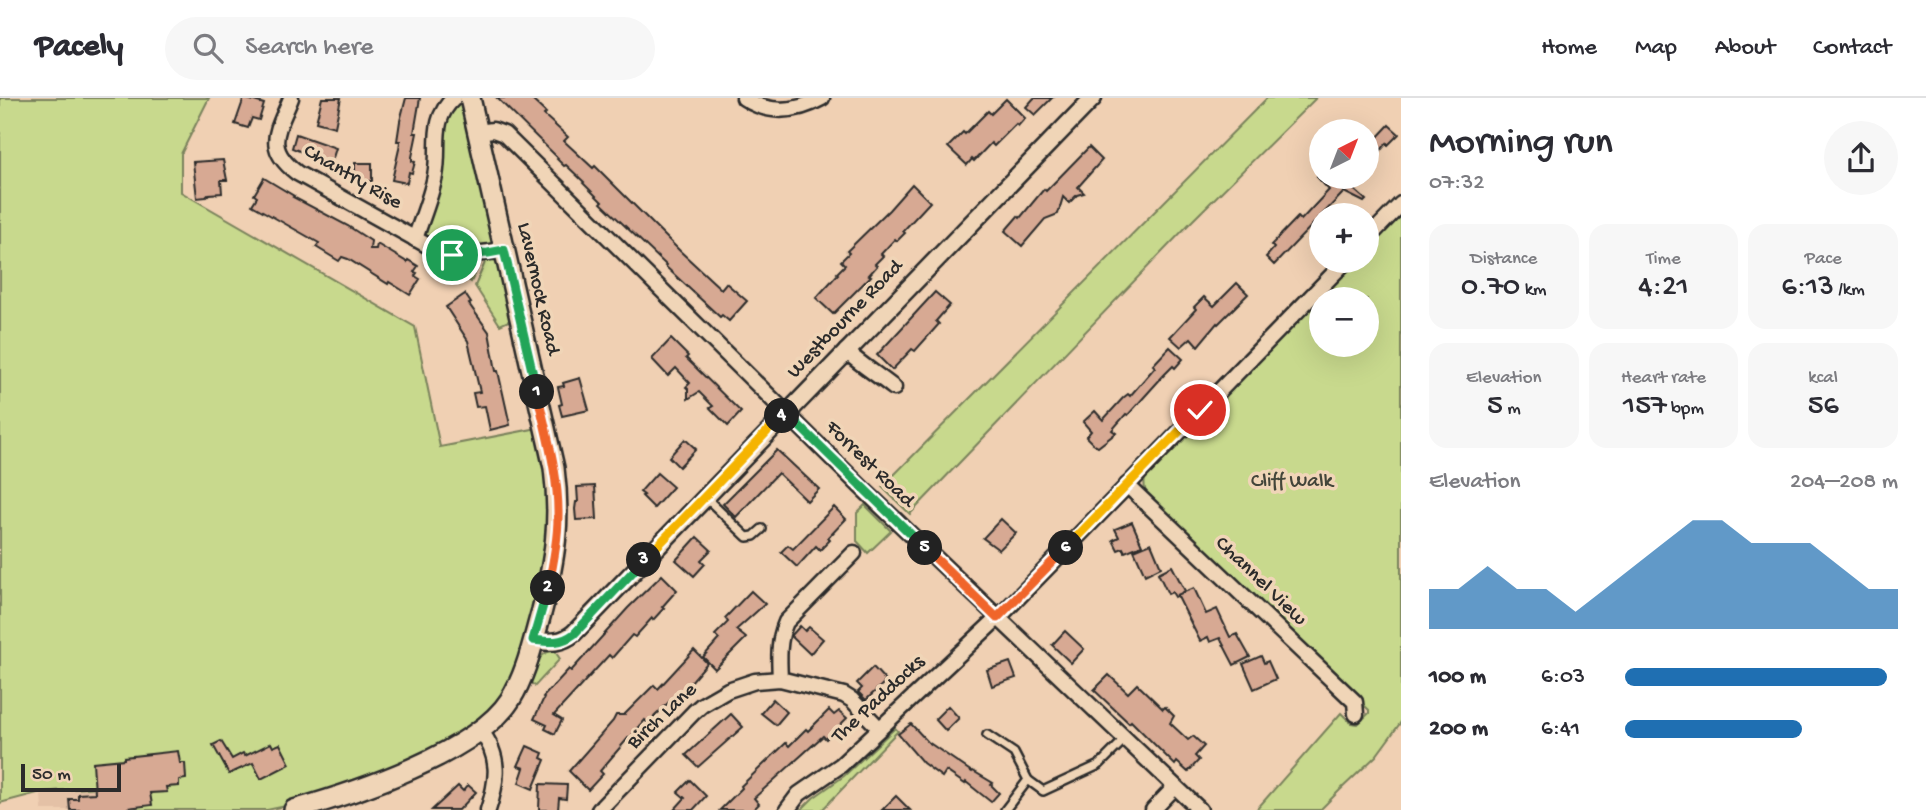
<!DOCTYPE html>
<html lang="en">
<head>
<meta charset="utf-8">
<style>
  body { margin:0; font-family:"Gochi Hand",sans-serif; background:#f7f7f7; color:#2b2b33; height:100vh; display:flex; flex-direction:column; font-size:26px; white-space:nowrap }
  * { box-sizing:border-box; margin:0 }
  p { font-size:23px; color:#7c7c81 }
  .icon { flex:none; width:38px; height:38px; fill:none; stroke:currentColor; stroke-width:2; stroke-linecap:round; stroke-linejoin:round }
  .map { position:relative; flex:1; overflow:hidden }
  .sheet { display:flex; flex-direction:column; background:#fff; width:525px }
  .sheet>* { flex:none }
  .needle { width:46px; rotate:42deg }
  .fabs { position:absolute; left:1309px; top:21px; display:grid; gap:14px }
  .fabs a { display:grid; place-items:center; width:70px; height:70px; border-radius:50%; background:#fff; box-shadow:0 7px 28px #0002; font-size:35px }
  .scale { position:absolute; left:21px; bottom:18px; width:100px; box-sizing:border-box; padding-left:7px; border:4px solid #2b2b2b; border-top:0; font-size:19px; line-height:24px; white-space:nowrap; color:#2b2b2b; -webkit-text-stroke:5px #f0d5b7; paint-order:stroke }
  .pin { position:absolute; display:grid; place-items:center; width:60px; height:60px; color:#fff; margin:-30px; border:4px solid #fff; border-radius:50%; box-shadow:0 2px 7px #0007 }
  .km { position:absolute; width:35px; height:35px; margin:-18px; border-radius:50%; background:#222; color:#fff; font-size:19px; line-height:35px; text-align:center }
  .round { display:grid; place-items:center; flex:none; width:74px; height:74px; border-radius:37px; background:#f7f7f7 }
  .head { display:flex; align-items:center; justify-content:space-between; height:119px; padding:0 28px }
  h1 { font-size:38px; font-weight:600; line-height:52px }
  .metrics { display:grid; grid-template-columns:repeat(3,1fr); gap:10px; height:119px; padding:7px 28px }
  .metrics div { display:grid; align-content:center; border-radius:18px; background:#f7f7f7; text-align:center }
  .metrics b { font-size:30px; font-weight:600 }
  .metrics small { font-size:19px; font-weight:400 }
  .metrics p { font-size:19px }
  .chart { height:196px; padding:14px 28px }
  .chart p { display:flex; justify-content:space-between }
  .chart svg { width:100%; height:126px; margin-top:7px; fill:#1f6fb2; opacity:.7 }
  ul { padding:0 28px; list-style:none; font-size:23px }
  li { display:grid; grid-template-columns:112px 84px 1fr; align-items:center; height:52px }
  li i { height:18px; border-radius:9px; background:#1f6fb2 }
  header { display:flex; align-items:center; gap:42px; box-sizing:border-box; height:98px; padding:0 35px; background:#fff; border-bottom:2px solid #e1e1e2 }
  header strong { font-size:33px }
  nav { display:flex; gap:38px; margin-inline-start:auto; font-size:24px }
  .search { width:490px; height:63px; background:#f7f7f7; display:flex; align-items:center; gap:18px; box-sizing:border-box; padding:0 24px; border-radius:38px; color:#7c7c81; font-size:26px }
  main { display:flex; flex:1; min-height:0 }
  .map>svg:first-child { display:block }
</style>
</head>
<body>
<header>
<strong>Pacely</strong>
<div class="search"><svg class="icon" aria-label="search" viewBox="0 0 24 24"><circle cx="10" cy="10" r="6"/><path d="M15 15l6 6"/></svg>Search here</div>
<nav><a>Home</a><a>Map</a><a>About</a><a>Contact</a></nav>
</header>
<main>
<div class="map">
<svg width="1401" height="712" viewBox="0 0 1401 712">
  <rect width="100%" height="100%" fill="#f0d0b3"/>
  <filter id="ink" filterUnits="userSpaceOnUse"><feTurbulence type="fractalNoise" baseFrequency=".0143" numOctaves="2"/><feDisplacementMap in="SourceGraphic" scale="14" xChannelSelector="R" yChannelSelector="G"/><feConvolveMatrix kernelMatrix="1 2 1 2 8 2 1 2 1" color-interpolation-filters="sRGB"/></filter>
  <g filter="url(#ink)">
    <path fill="#e4c1a6" d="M134,686l3,26h-95l-1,-18z"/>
    <g fill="#c8d98d" stroke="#7a825c" stroke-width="2" fill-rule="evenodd">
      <path d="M0,0h209l-28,56v38l234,135 25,120 98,-19 13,79 -10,72 -20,75 -13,35 -23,27 -38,26 -63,31 -98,33 -19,4h-130l-4,-26 -92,8 -41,11z"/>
      <path d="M1267,0h49l-124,123 -282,293 -28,-27z"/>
      <path d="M460,5l4,1 31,134 -4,8 -4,3c-21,0 -48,5 -61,-15l18,-114 12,-16z"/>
      <path d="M1401,115v509l-25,34 -36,34 -20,20h-64l85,-97 10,10 7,1 11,-11v-3l-221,-213c-4,-8 -6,-16 0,-24l206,-212h13v-13zM1321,201h46v46h-46z"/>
      <path d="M450,161l31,1 -10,22 -24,-16z"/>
      <path d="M490,161l9,3 14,57 -13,6 -25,-39 11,-26z"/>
      <path d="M865,407l26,26 -23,22 -11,-12v-28z"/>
      <path d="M554,552l6,9 -25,27 -5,-4c5,-14 7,-29 24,-32z"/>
      <path d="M895,630l3,3 -76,79h-21l12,-12 31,-22z"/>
    </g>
    <g fill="#d7a993" stroke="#2b2b2b" stroke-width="2">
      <path d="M244,0l20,6 -5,16 -7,-2 -4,10 -13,-4z"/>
      <path d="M322,0h19l-6,29 -19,-5z"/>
      <path d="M406,0h14l-6,35h3l-5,24v4l3,1 -3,11 -3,-1 -2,11 -15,-3 7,-31 1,-8h-3l3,-20z"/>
      <path d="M497,0h33l16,15 -2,2 24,22 -4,4 29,27 2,-2 85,85 41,38 5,-6 21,18 -18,20 -7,-6 -2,2 -55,-51 1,-1 -65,-62 1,-1 -19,-19 1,-1 -18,-17 -2,1 -7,-7 1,-1z"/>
      <path d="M1034,0h18l-17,17 -9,-8z"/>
      <path d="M1006,1l19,19 -7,8 -2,-2 -22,22 -3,-3 -17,18 -2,-2 -5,6 -19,-18 15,-15 2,2 23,-23 3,3z"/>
      <path d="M1389,27l10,9 -11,11 -1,-2 -6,7 -8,-8z"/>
      <path d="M296,36l40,14 -5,16 -39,-16z"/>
      <path d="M1089,49l13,13 -24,27 6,6 -7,2 -8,8 -6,-6 -5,17 -13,5 -23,27 -17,-15 13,-15 2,2 24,-29 2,2z"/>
      <path d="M223,62l4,20h-6l1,13 -13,1 -3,3 -9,1 -4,-36z"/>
      <rect x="355" y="65" width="17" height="18"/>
      <path d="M1317,79h42l-9,9 16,14 -2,2 -20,-10 -70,73 -8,-8 8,-9 -3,-3 27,-28 3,3 28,-30z"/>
      <path d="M264,80l30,18 -1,1 55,29 23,15 -1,8h6l1,-5 30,18 1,-2 10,6 -4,6 3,1 -2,3 5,3 -10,16 -21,-13 -1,2 -40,-25 -6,-2 -3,4 -23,-14 3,-4 -67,-38 5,-8 -3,-2z"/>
      <path d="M912,86l18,18 -27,29 2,2 -8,8 -2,-2 -14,15 2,2 -8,8 2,2 -8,9 2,1 -38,38 -17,-16 22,-24 -1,-1 8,-8 -4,-4 8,-8 -2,-2 42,-41z"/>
      <path d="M1237,185l11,11 -30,30 -1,-1 -19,23 -7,-8 -10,9 -11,-10 26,-28 -2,-2 10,-10 10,9z"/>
      <path d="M935,194l15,13 -14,16 3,3 -24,27 -3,-2 -20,21 -15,-15z"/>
      <path d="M465,196l6,9 -2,1 20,28 7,39h2l12,54 -20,5 -5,-24 -9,1 -3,-14 7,-1 -12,-51 -22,-34z"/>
      <path d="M671,241l17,17 -2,2 55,54 -13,14 -18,-18 3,-2 -14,-14 -11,7v-10l-2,-2 4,-4 -14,-15 -8,8 -16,-17z"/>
      <path d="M1170,249l13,12 -8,9 -2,-2 -9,9 -36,40 -2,-1 -14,16 4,3 -18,14 -5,-3 -7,-7 5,-6 -8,-9 12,-11 8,9 20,-22 5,-4 2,2 25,-29 -2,-2z"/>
      <path d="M580,280l9,32 -27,6 -3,-11 3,-1 -4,-17 6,-1 -1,-3z"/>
      <path d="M685,341l11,10 -17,18 -10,-10z"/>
      <path d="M777,352l42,39 -12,12 -29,-28 -42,44 -13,-13z"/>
      <path d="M657,375l16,14 -19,21 -12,-12 2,-1 -4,-3z"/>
      <path d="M595,388l2,33 -21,1 -1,-11 1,-7h2l-1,-15z"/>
      <path d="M834,409l12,12 -18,19 2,2 -10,10 -4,-4 -19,21 -16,-15 7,-7 5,4z"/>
      <path d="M1001,421l15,14 -17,17 -16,-12z"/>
      <path d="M1132,424l10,23 -17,7 -2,-4 -5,2 -5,-10 6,-3 -4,-8z"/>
      <path d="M697,439l14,13 -10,10 4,4 -11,12 -18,-16z"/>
      <path d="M1151,445l10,24 -16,8 -11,-25z"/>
      <path d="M1172,468l13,25 -10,6 -3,-5 -4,2 -10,-21z"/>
      <path d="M662,477l15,15 -15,17 2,1 -11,12 -1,-2 -17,19 -3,-2 -20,23 -3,-3 -55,60 8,5 -7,14 -10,-5 2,-4 -13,-6 10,-21 -1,-1 26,-28 2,2 57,-63z"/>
      <path d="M1194,490l12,26 11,-5 13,28 7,-3 13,23 -16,8 -14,-27 -10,4 -2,-5 -8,4 -23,-46z"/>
      <path d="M751,493l14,13 -29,26 10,8 -31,31 -12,-12 16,-18 -4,-4 13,-13 -3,-4z"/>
      <path d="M800,528l5,5 4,-4 14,12 -13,15 -19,-18z"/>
      <path d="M1065,533l19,18 -13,14 -19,-18z"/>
      <path d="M694,552l13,13 -27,32 -2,-2 -30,30 -3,-3 -15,18 -1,-1 -29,34 3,3 -15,16 -19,-19 44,-50 3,-6h8l30,-30 4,4z"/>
      <path d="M1261,558l3,7 4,-2 8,18 -22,10 -11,-25z"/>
      <path d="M1010,564l6,16 -24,8 -5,-16z"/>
      <path d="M873,569l13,14 -20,19 -8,-8 4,-4 -5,-5z"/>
      <path d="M1109,577l19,18 9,-9 26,25 2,-2 9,9 -4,7 18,17 5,-4 11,10 -9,10 4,4 -11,12 -11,-10 -2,3 -44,-44 -2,2 -35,-33z"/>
      <path d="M773,601l14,13 -11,13 -15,-12z"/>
      <path d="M948,608l11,12 -13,13 -11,-12z"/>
      <path d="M829,612l5,5 5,-4 8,7 -21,21 -3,-3 -69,62 5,6 -6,6h-33l22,-22 -1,-2 45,-43 3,3 17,-17 2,2z"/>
      <path d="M731,616l12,13 -45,40 -12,-12z"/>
      <path d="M911,626l17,18 44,30 1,-1 20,12 -2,2 8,8 -8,9 -25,-20 -1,2 -19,-13 -4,6 -19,-14 -25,-29z"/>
      <path d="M221,643l11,18 11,-6 2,3 26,-13 2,4 7,-3 10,20 -29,15 -8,-16 -24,11 -16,-29z"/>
      <path d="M527,648l16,7 -2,5 4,2 -12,29 -14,-6 5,-15 -6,-2z"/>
      <path d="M178,653l2,12h5l1,16 -7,1v6l-13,1 1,5 -17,1 2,12 -24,3v2h-58l-1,-11h9v-5l17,-1 -2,-31 31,-3v-2z"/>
      <path d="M690,682l16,16 -13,14h-19l11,-12 -7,-6z"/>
      <path d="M540,686l27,1 -1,14 -7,-1 -1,12h-19z"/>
      <path d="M468,687l8,7 -17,18h-27l26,-24 5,5z"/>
      <path d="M896,698l14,14h-28z"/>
    </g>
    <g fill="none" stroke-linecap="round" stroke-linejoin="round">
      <g stroke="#2b2b2b" stroke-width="12">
        <g id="service">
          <path d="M705,399l42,40 7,-1 8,-7"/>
          <path d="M987,637l27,18 14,27 15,11 56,-26 26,-26"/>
          <path d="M1005,712l23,-30"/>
        </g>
      </g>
      <g stroke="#2b2b2b" stroke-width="19">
        <g id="minor">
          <path d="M291,0c-13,33 -28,49 6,75l144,80 20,3 43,-6"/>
          <path d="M744,0c25,17 53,14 78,0"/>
          <path d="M478,34l15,-2 11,4 356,352 340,324"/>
          <path d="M415,141c7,-21 16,-42 20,-63 6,-30 -6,-55 19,-78"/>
          <path d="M1367,141l34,-35"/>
          <path d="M846,253c15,14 32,24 48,37"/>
          <path d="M1127,387l228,217 1,12"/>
          <path d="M780,581c-1,-20 -2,-39 6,-57l68,-69"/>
          <path d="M480,632c21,26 18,50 8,80"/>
          <path d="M599,712l95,-98 8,-7 26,-15 27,-9 25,-2 64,16 8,5 27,28"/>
          <path d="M787,712l12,-16 42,-29 162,-152 343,-352"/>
          <path d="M1153,712l22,-23"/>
        </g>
      </g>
      <g stroke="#2b2b2b" stroke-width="21">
        <path id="tertiary" d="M533,543c16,1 28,3 41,-8l519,-535"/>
      </g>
      <g stroke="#2b2b2b" stroke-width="24">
        <path id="secondary" d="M294,712c60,-17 182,-57 216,-110 17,-27 23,-59 32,-90 13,-51 19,-89 12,-142l-84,-370"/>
      </g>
      <use href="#service" stroke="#f0d5b7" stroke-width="7"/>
      <use href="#minor" stroke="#f0d5b7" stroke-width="14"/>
      <use href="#tertiary" stroke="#f0d5b7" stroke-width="16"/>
      <use href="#secondary" stroke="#f0d5b7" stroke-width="19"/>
    </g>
  </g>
  <g fill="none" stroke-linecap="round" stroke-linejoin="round" filter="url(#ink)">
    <g stroke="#fff" stroke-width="14">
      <path id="split-1" d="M452,157l36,-2 16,-3 33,142"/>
    </g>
    <g stroke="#fff" stroke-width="14">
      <path id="split-2" d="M537,294c9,41 22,83 21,125 0,24 -5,48 -10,71"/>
    </g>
    <g stroke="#fff" stroke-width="14">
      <path id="split-3" d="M548,490l-15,52c16,2 28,4 41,-6l70,-74"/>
    </g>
    <g stroke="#fff" stroke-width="14">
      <path id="split-4" d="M644,462l138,-144"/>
    </g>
    <g stroke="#fff" stroke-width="14">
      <path id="split-5" d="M782,318l4,-3 139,135"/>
    </g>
    <g stroke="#fff" stroke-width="14">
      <path id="split-6" d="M925,450l72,70 69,-70"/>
    </g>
    <g stroke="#fff" stroke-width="14">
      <path id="split-7" d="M1066,450l134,-138"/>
    </g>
    <use href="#split-1" stroke="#22a559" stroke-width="9"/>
    <use href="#split-2" stroke="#f0652b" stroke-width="9"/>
    <use href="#split-3" stroke="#22a559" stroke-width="9"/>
    <use href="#split-4" stroke="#f5b400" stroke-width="9"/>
    <use href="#split-5" stroke="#22a559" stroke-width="9"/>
    <use href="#split-6" stroke="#f0652b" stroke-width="9"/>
    <use href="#split-7" stroke="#f5b400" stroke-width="9"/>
  </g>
  <g text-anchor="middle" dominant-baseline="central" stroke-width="7" stroke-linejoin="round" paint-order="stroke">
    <g font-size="21" fill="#2b2b2b" stroke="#f0d5b7">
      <text transform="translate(352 80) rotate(30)">Chantry Rise</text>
      <text transform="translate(537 191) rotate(77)">Lavernock Road</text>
      <text transform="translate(846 222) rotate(-46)">Westbourne Road</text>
      <text transform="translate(869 367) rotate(44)">Forrest Road</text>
      <text transform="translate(1260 484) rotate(44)">Channel View</text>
      <text transform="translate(879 602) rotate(-43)">The Paddocks</text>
      <text transform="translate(663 619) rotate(-43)">Birch Lane</text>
    </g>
    <g font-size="21" fill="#43453a" stroke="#f0d5b7">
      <text x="1292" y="384">Cliff Walk</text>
    </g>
  </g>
</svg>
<div class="fabs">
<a><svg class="needle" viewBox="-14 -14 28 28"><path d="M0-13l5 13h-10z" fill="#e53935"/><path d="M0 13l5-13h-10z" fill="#7c7c81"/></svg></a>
<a>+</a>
<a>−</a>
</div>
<div class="scale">50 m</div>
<div class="pin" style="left:452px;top:157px;background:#1e9e55"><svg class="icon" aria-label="arrive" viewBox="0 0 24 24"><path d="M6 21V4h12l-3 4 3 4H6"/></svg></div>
<div class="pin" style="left:1200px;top:312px;background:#d93025"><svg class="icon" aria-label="check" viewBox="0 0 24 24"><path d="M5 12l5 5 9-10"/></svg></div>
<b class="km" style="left:537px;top:294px">1</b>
<b class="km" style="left:548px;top:490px">2</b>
<b class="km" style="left:644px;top:462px">3</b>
<b class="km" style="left:782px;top:318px">4</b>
<b class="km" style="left:925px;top:450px">5</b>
<b class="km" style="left:1066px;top:450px">6</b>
</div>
<section class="sheet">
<div class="head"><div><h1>Morning run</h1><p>07:32</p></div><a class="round"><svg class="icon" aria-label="share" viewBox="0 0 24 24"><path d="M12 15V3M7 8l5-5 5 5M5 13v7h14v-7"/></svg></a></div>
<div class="metrics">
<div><p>Distance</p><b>0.70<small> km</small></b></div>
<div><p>Time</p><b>4:21</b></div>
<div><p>Pace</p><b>6:13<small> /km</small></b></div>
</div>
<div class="metrics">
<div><p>Elevation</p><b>5<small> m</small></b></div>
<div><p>Heart rate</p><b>157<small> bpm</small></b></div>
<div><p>kcal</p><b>56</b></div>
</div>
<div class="chart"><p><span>Elevation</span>204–208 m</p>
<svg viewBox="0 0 160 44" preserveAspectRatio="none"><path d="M0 44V30L10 30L20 22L30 30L40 30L50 38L60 30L70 22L80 14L90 6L100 6L110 14L120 14L130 14L140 22L150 30L160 30V44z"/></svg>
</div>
<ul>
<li><b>100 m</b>6:03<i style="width:96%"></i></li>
<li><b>200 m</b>6:41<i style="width:65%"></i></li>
</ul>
</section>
</main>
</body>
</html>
